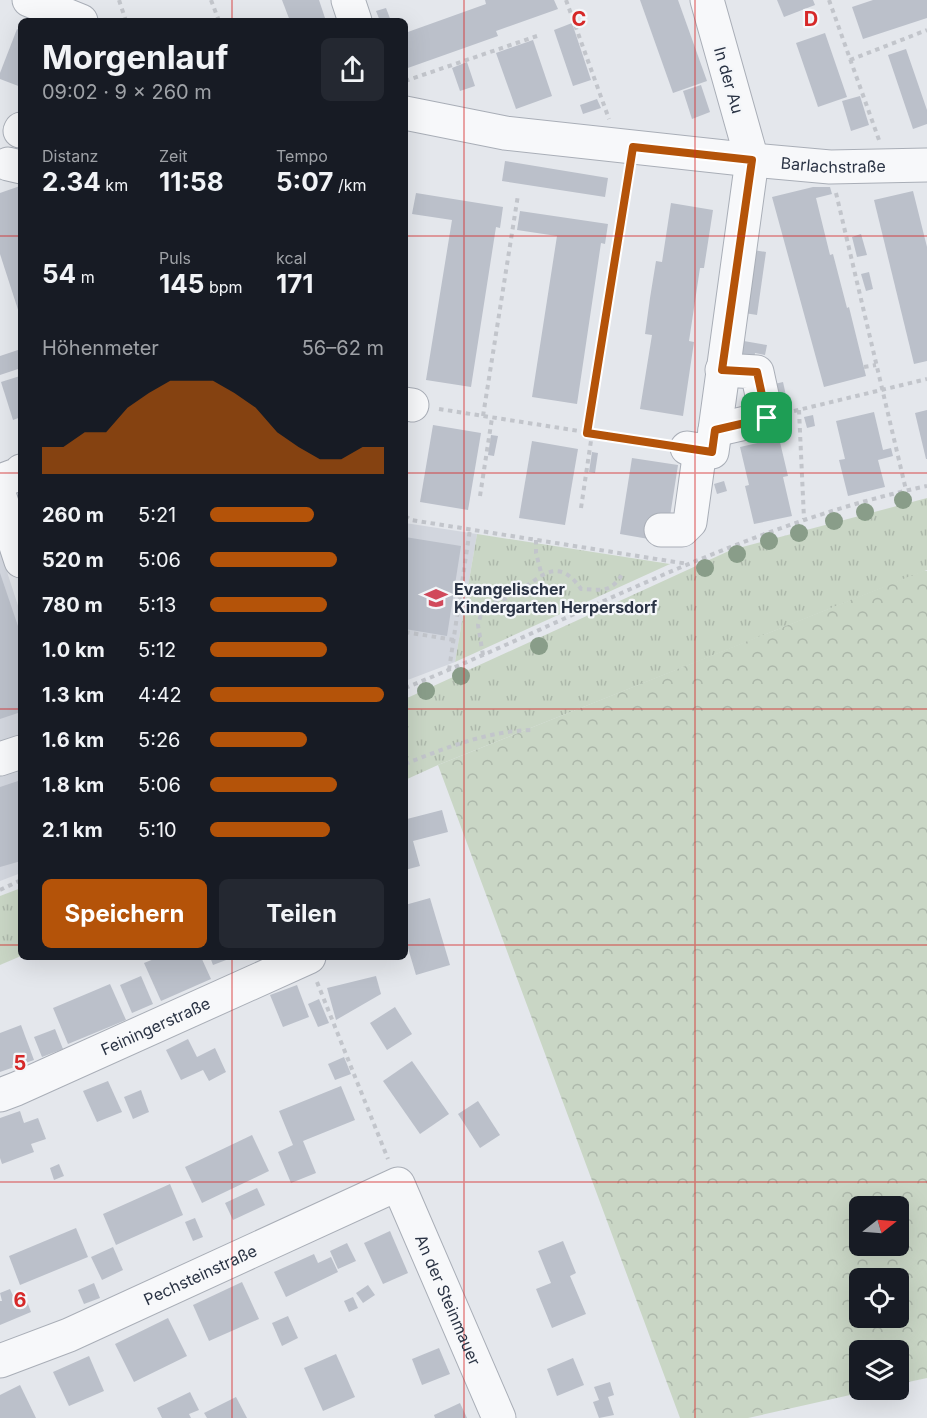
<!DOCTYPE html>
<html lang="de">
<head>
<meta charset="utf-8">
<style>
  body { margin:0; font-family:Inter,sans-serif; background:#242831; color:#f1f3f6; height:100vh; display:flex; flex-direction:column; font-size:22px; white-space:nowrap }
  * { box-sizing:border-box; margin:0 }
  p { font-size:20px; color:#9ea1a6 }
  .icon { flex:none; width:33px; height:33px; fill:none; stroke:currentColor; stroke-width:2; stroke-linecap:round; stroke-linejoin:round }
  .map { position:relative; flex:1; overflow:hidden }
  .side { position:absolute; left:18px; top:18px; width:390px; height:942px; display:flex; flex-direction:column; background:#171b24; border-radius:9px; box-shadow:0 6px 24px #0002 }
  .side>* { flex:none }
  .needle { width:39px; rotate:73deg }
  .tools { position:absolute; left:849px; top:1196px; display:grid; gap:12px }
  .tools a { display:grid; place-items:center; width:60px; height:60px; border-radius:9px; background:#171b24; box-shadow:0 6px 24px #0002; font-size:30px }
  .pin { position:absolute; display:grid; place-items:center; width:51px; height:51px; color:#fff; margin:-26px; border-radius:12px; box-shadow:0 3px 9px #0006 }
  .round { display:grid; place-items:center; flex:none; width:63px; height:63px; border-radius:9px; background:#242831 }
  .head { display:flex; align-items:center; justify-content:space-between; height:102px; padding:0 24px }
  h1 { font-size:33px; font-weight:700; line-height:45px }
  .figures { display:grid; grid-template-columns:repeat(3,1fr); gap:9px; height:102px; padding:6px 24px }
  .figures div { display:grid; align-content:center }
  .figures b { font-size:26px; font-weight:700 }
  .figures small { font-size:16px; font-weight:400 }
  .figures p { font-size:16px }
  .chart { height:168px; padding:12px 24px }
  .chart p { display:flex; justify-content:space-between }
  .chart svg { width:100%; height:108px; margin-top:6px; fill:#b45309; opacity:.7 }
  .action { display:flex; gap:12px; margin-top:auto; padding:12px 24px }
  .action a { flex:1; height:69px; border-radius:9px; background:#b45309; color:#fff; font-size:24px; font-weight:700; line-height:69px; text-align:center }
  .action a+a { background:#242831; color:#f1f3f6 }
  ul { padding:0 24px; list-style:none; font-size:20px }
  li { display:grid; grid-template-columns:96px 72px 1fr; align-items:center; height:45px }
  li i { height:15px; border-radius:8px; background:#b45309 }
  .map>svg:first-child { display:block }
</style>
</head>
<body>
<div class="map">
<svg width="927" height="1418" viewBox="0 0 927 1418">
  <defs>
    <pattern id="grass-tufts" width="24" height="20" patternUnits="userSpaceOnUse" patternTransform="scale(1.5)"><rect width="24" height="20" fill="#c9d6c5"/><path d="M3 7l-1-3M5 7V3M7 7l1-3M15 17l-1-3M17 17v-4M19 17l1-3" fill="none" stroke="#adb8ab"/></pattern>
    <pattern id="forest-crowns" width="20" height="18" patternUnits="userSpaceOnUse" patternTransform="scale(1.5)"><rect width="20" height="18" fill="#c9d6c5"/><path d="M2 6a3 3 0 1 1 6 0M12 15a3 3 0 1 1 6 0" fill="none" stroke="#adb8ab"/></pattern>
  </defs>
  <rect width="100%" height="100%" fill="#e4e7ec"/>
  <g fill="#d2d6de">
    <path d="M405,523l72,11 -22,128 -50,19z"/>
    <path d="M0,550l21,65v258l-21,8z"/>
  </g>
  <g fill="url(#grass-tufts)">
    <path d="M927,498v72l-489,195 -33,15v-81l326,-149z"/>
    <path d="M477,534l193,30 -215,98z"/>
    <path d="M21,888v68l-21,9v-69z"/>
  </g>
  <path fill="url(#forest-crowns)" fill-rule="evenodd" d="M923,571h4v807l-28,6 -1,-34h-38v39h17l-129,29h-68l-242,-653zM860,1206h38v39h-38zM860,1278h38v39h-38z"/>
  <g fill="#bbc0ca">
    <path d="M282,0h37l7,21h-36z"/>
    <path d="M485,0h69l4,9 -62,22 2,5 -93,33v-21l2,-1 -2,-14 81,-29z"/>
    <path d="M640,0h38l29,81 -34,12z"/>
    <path d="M777,0h36l2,5 -31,12z"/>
    <path d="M873,0h54v18l-64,21 -11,-32z"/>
    <path d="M386,8l5,13h-11l-4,-10z"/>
    <path d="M572,23l19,57 -18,6 -19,-56z"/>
    <path d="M17,29l4,2v56l-21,-8v-6z"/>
    <path d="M825,33l22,64 -29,10 -22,-64z"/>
    <path d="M533,40l19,56 -36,13 -20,-56z"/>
    <path d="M906,49l21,61v14l-14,5 -25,-74z"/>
    <path d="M467,62l8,24 -15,5 -8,-23z"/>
    <path d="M701,85l9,27 -18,7 -9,-28z"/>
    <path d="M860,96l9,29 -18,6 -9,-30z"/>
    <path d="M597,99l4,9 -18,6 -3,-9z"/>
    <path d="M505,161l103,17 -3,19 -103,-16z"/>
    <path d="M20,186l1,3v130l-21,-65v-61z"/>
    <path d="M813,187h17l2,7 -16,4 14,57 3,-1 14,54 2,-1 17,69 -42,11 -52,-190z"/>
    <path d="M913,191l14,56v114l-13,3 -40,-164z"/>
    <path d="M416,193l87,14 -3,21 -4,-1 -25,160 -45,-7 26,-160 -40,-6z"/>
    <path d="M671,203l42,7 -9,58h-4l-11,73 5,1 -11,74 -43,-7 12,-74 -7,-1 5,-36 6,-37 6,1z"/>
    <path d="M520,211l88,13 -3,20 -4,-1 -24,161 -45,-7 25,-161 -40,-6z"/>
    <path d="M861,234l6,21 -10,2 -5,-20z"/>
    <path d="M747,249l19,3 -9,63 -19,-3z"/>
    <path d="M869,272l4,17 -7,2 -5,-17z"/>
    <path d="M738,340l29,5 -2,10 -10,-2 -1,8 -19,-4z"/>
    <path d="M21,349v19l-21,7v-19z"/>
    <path d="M20,376l1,41 -8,3 -12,-38z"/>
    <path d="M783,382l4,18 -18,4 -3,-18z"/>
    <path d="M927,410v49h-1l-11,-46z"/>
    <path d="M874,412l9,38 8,-2 2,8 -15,4 7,27 -37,9 -9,-36 6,-1 -9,-38z"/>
    <path d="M813,415l2,11 -8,2 -3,-11z"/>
    <path d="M433,425l48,8 -13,77 -48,-8z"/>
    <path d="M491,435l7,1 -4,20 -6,-1z"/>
    <path d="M779,438l9,38 -5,1 9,39 -38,8 -9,-38 4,-1 -9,-38z"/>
    <path d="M532,441l46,8 -13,76 -46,-7z"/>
    <path d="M592,452l6,1 -3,20 -6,-1z"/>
    <path d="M632,458l46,7 -12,77 -46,-8z"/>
    <path d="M724,481l3,10 -10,3 -3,-10z"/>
    <path d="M405,537l56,9 -14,90 -42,-7z"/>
    <path d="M0,573l21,62v77l-21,7z"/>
    <path d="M21,780v81l-21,6v-80z"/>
    <path d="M442,810l6,22 -35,9 7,25 -15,4v-56l2,5z"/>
    <path d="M430,898l20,67 -34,10 -11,-37v-33z"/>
    <path d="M159,957h42l10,22 -50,22 -17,-38z"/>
    <path d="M210,957h24l-21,8z"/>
    <path d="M141,976l12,28 -21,9 -12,-28z"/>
    <path d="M376,976l5,18 -45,26 -9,-32z"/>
    <path d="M110,984l16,36 -58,24 -15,-36z"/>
    <path d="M297,985l12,32 -26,10 -13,-32z"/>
    <path d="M319,999l10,24 -11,4 -10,-23z"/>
    <path d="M395,1007l17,27 -25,16 -17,-27z"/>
    <path d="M21,1025l13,35 -34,12v-39z"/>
    <path d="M55,1029l8,20 -21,8 -8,-20z"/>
    <path d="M188,1039l9,18 18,-9 11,24 -17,9 -6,-11 -22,10 -15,-30z"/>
    <path d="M344,1057l7,17 -16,6 -7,-16z"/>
    <path d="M412,1061l37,53 -29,20 -37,-53z"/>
    <path d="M108,1081l14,31 -25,10 -14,-31z"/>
    <path d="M341,1086l14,34 -52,21 13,32 -25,10 -13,-31 15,-7 -14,-34z"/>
    <path d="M141,1090l8,22 -16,7 -9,-22z"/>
    <path d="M478,1101l22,34 -20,13 -22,-34z"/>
    <path d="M20,1111l4,12 14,-5 8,21 -15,5 3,8 -32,12 -2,-6v-40z"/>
    <path d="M252,1135l17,36 -67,32 -17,-36z"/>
    <path d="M59,1164l5,12 -10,4 -4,-12z"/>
    <path d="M170,1184l13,31 -67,30 -13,-31z"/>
    <path d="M257,1188l8,17 -32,15 -8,-17z"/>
    <path d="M195,1218l8,19 -10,4 -8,-19z"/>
    <path d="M76,1228l12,29 -68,28 -11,-29z"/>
    <path d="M390,1231l18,42 -25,11 -19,-41z"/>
    <path d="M563,1241l13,32 -6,3 16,38 -34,14 -16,-39 15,-6 -13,-32z"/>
    <path d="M347,1243l9,18 -18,8 -8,-18z"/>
    <path d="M113,1247l10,23 -21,10 -11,-23z"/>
    <path d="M314,1254l4,9 13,-6 7,15 -52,25 -12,-25z"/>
    <path d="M242,1282l17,37 -50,22 -16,-36z"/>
    <path d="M94,1283l6,15 -16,6 -6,-14z"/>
    <path d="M368,1285l7,10 -12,8 -7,-10z"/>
    <path d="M10,1289l4,9 10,-5 7,19 -31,13v-24h2l-2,-8z"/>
    <path d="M353,1297l5,11 -9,4 -5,-11z"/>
    <path d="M288,1316l10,22 -16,8 -10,-23z"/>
    <path d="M168,1318l19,38 -53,26 -19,-38z"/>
    <path d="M439,1348l11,26 -28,11 -10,-26z"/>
    <path d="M336,1354l19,43 -32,14 -19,-43z"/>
    <path d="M89,1356l15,35 -35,15 -16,-34z"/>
    <path d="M573,1358l11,27 -27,11 -10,-27z"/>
    <path d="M610,1382l4,13 -6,2 6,18 -15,3 -6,-16 6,-2 -5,-13z"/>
    <path d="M20,1385l16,33h-36v-23z"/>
    <path d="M190,1392l9,18 -10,4 2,4h-29l-5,-10z"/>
    <path d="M236,1397l11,21h-40l-3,-5z"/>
    <path d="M460,1403l7,15h-32l-1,-3z"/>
  </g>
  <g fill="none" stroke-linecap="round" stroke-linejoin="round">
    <g stroke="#a9aeb7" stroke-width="35">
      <g id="minor">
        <path d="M29,0l52,21"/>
        <path d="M348,0l7,21"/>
        <path id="s1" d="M405,113l100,20 247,27 78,7 97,-2"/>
        <path d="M20,131l1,-2"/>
        <path d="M8,164l13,3"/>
        <path d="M405,404l7,1"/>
        <path d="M715,430l52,-12 -10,-46 -35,-2"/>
        <path d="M687,448l25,4 40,-292 -45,-160"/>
        <path d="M0,481l19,-7 2,-3"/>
        <path d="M0,497l21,64"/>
        <path d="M661,530h21l8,-8 10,-72"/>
        <path d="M0,759l21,-7"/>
        <path id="s2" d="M0,1095l16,-6 293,-132"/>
        <path id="s3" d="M0,1361l69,-26 329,-151 101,234"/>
      </g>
    </g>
    <g stroke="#c2c5cb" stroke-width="4" stroke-dasharray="4.5 4.5" stroke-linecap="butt">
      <path d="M119,0l7,21"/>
      <path d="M211,0l8,21"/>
      <path d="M566,0l43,119"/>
      <path d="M829,0l50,140"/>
      <path d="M850,60l77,-30"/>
      <path d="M405,81l135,-46"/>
      <path d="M836,193l70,297"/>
      <path d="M864,367l12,-2"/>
      <path d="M439,409l223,35"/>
      <path d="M799,410l5,109"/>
      <path d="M794,411l133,-32"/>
      <path d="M483,416l35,-221"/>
      <path d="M587,433l41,-259"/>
      <path d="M480,496l12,-78"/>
      <path d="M581,508l11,-74"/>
      <path d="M405,516l6,4 277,44"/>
      <path d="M536,540v13l6,23"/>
      <path d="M405,632l49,8"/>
      <path d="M483,655l-5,-30 6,-22c8,-2 16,-2 23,-5 29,-13 47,-48 74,-9 22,1 30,4 42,-16"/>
      <path d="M449,670l21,-141"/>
      <path d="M405,688c173,-70 338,-163 522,-202"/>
      <path d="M405,764c40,-16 83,-33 126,-34"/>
      <path d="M0,890l21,-10"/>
      <path d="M317,982l71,177"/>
    </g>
    <use href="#minor" stroke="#f7f8fa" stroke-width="33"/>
  </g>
  <g fill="#899d89">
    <circle cx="903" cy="500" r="9"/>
    <circle cx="865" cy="512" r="9"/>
    <circle cx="834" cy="521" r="9"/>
    <circle cx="799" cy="533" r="9"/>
    <circle cx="769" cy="541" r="9"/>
    <circle cx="737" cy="554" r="9"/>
    <circle cx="705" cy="568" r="9"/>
    <circle cx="539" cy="646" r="9"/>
    <circle cx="461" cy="676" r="9"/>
    <circle cx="426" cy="691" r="9"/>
  </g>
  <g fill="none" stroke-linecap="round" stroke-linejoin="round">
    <g stroke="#fff" stroke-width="12">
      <path id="route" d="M633,147l119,13 -30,210 35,2 10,46 -52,12 -3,22 -125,-19z"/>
    </g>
    <use href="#route" stroke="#b45309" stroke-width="8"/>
  </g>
  <path fill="none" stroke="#d62828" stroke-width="1.5" stroke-opacity="0.55" d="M232,0v21M464,0v1418M695,0v1418M0,236h21M405,236h522M0,473h21M405,473h522M0,709h21M405,709h522M0,945h21M405,945h522M232,957v461M0,1182h927"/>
  <defs>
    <g id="school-bare" transform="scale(1.8)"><path d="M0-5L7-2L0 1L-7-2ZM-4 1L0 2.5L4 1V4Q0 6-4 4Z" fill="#d1495b" stroke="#f4f6f9" stroke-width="2.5" paint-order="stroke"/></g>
  </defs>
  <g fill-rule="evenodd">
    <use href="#school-bare" x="436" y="598"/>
  </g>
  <g text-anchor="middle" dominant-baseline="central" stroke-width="4.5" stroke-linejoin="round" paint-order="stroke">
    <g font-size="16" fill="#2b3445" stroke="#f4f6f9">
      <text transform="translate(729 80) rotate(74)">In der Au</text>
      <text stroke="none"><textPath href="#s1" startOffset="432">Barlachstraße</textPath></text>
      <text stroke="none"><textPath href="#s2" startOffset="170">Feiningerstraße</textPath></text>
      <text stroke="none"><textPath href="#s3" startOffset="218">Pechsteinstraße</textPath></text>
      <text stroke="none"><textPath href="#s3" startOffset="562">An der Steinmauer</textPath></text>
    </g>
    <g font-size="16" font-weight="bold" fill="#2b3445" stroke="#f4f6f9" text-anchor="start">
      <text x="454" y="589">Evangelischer<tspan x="454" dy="18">Kindergarten Herpersdorf</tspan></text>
    </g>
  </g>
  <g font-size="20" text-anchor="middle" font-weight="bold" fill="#d62828" stroke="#f4f6f9" stroke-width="4.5" stroke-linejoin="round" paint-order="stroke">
    <text x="579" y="26">C</text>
    <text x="811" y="26">D</text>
    <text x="20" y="1070">5</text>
    <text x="20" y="1307">6</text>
  </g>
</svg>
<div class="tools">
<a><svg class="needle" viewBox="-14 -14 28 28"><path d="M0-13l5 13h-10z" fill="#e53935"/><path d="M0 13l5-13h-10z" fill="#9ea1a6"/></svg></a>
<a><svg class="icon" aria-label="locate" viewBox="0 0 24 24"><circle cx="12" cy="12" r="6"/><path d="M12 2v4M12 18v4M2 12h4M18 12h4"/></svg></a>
<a><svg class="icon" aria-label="layers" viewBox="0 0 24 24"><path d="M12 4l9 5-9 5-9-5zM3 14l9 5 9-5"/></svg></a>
</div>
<div class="pin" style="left:767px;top:418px;background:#1e9e55"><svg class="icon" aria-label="arrive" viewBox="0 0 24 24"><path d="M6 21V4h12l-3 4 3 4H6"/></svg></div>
<section class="side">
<div class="head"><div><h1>Morgenlauf</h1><p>09:02 · 9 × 260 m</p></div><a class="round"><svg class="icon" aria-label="share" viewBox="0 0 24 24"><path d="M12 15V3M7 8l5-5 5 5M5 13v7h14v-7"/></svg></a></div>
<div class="figures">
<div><p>Distanz</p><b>2.34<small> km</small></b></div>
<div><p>Zeit</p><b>11:58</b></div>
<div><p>Tempo</p><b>5:07<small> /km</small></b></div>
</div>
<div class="figures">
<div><b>54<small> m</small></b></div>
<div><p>Puls</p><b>145<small> bpm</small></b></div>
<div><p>kcal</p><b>171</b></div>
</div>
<div class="chart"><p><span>Höhenmeter</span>56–62 m</p>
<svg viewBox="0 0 160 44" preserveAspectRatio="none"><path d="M0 44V33L10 33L20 27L30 27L40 17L50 11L60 6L70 6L80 6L90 11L100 17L110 27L120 33L130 38L140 38L150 33L160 33V44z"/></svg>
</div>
<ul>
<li><b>260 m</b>5:21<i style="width:60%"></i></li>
<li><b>520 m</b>5:06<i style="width:73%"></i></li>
<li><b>780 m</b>5:13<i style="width:67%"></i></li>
<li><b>1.0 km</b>5:12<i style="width:67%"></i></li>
<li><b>1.3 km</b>4:42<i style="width:100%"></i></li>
<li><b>1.6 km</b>5:26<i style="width:56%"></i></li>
<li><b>1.8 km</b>5:06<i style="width:73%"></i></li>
<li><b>2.1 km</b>5:10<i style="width:69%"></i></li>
</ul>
<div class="action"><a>Speichern</a><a>Teilen</a></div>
</section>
</div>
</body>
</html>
